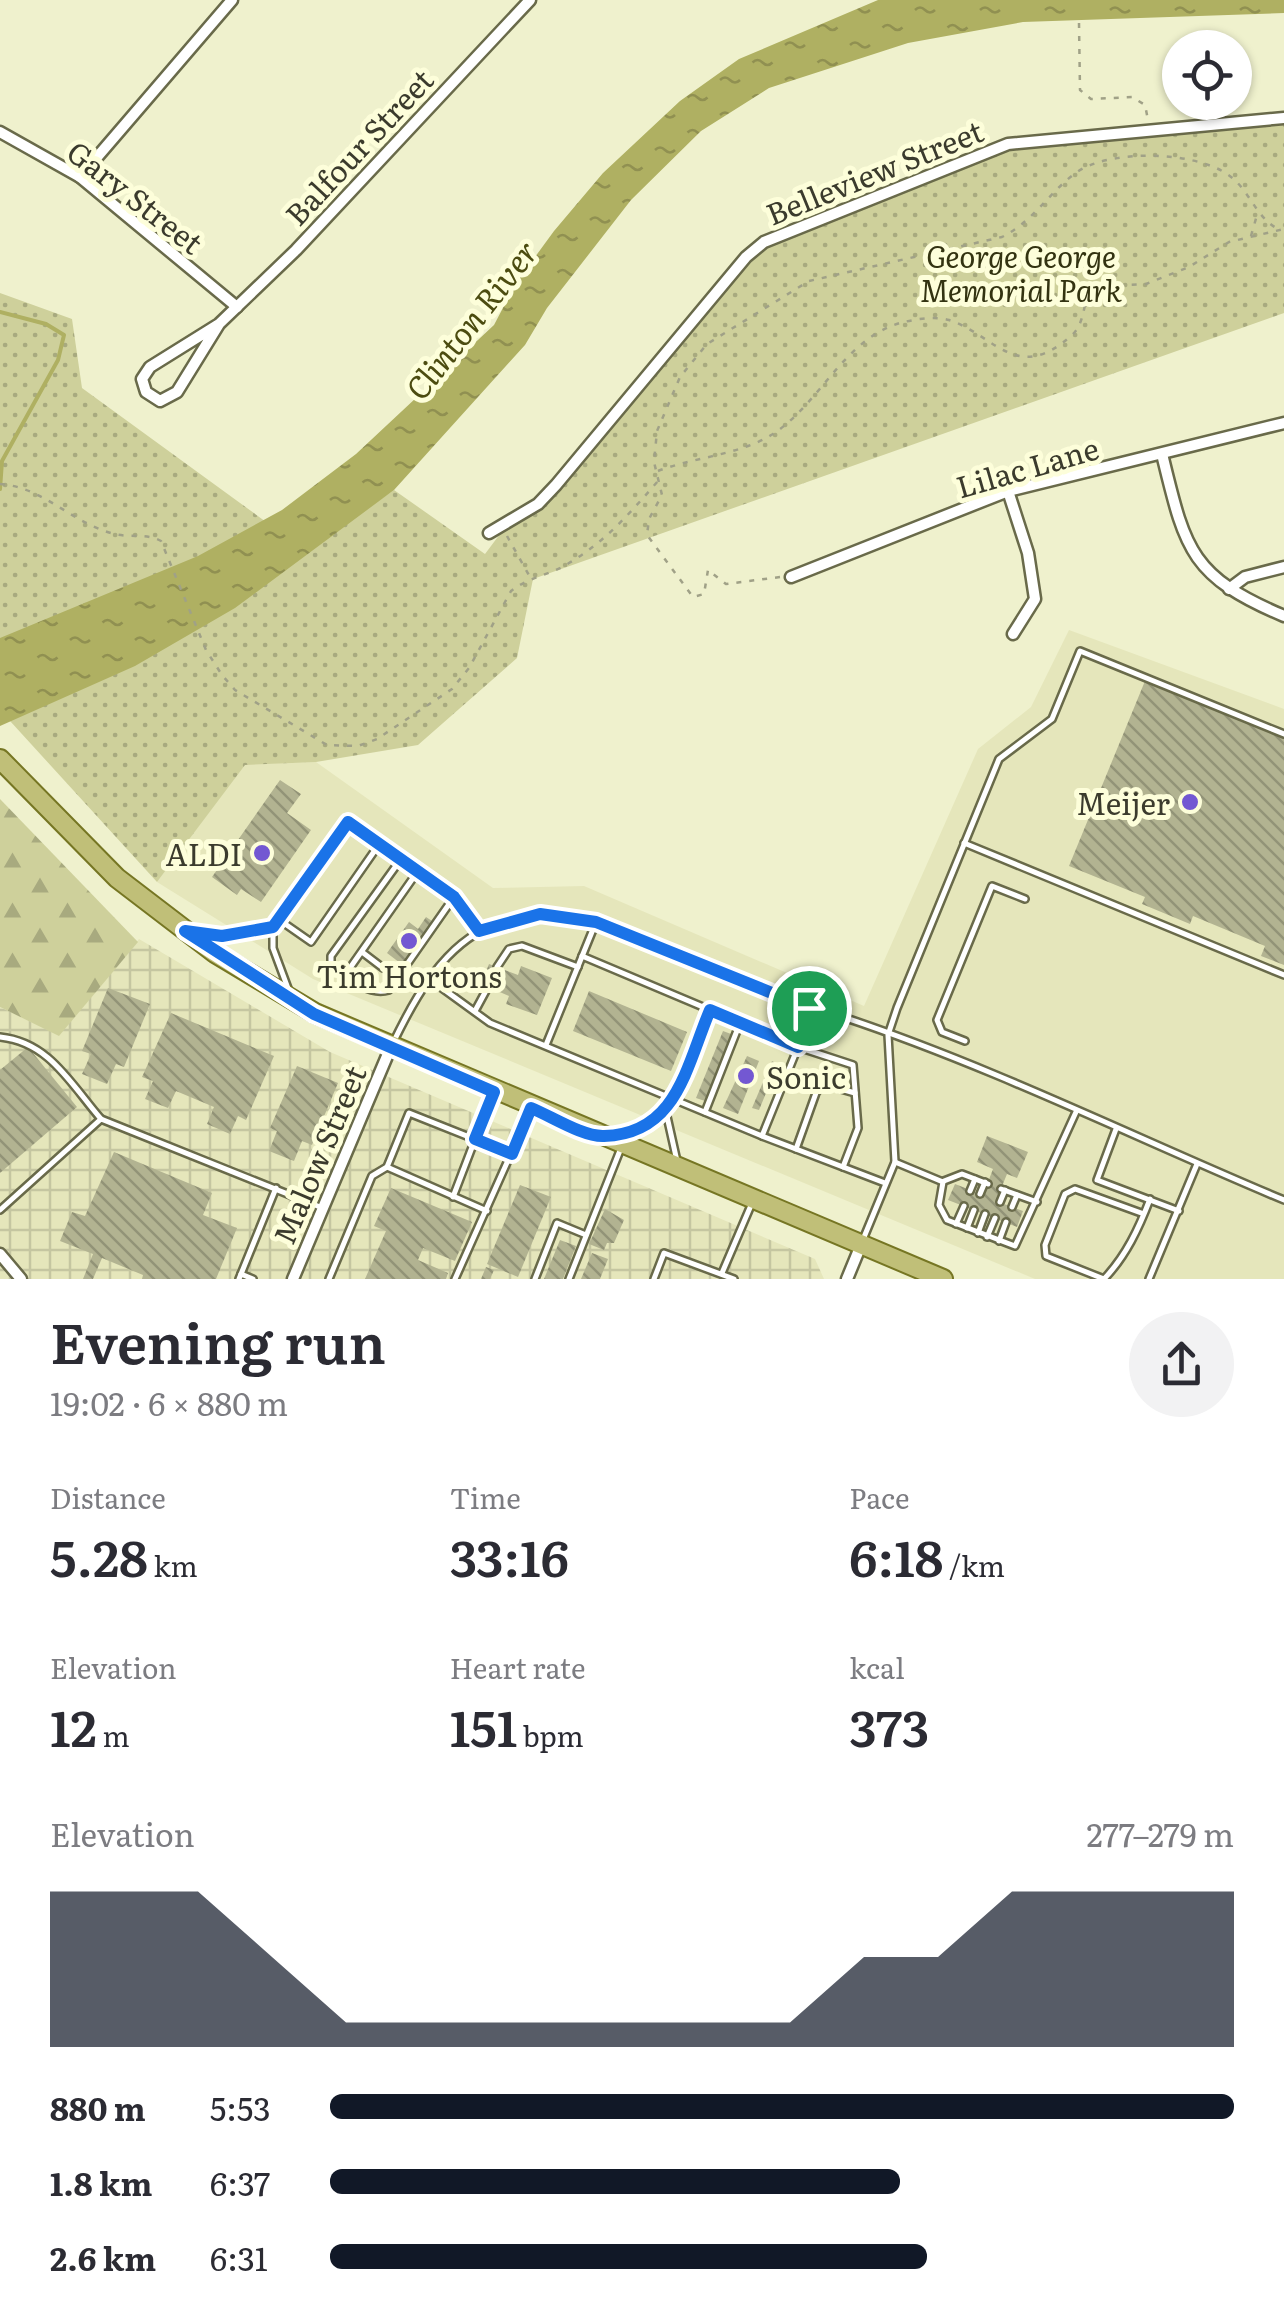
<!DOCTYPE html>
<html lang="en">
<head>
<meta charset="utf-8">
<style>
  body { margin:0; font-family:Literata,serif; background:#f2f2f3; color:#2b2b33; height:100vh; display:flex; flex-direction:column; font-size:38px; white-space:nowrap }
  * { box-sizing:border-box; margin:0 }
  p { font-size:32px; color:#7c7c81 }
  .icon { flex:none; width:55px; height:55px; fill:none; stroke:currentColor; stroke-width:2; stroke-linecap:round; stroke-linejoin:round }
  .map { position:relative; height:1279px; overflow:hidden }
  .side { display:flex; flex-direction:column; background:#fff; flex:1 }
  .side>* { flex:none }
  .fabs { position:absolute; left:1162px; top:30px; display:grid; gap:20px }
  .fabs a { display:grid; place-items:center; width:90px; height:90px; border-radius:50%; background:#fff; box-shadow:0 2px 8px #0004; font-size:50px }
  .pin { position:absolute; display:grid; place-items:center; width:85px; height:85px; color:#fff; margin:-42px; border:5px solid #fff; border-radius:50%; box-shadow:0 2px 10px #0007 }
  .round { display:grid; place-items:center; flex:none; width:105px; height:105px; border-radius:52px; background:#f2f2f3 }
  .summary { display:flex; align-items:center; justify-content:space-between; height:170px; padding:0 50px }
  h1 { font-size:55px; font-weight:600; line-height:75px }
  .stats { display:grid; grid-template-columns:repeat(3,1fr); gap:15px; height:170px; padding:10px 50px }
  .stats div { display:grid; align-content:center }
  .stats b { font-size:50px; font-weight:600 }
  .stats small { font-size:28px; font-weight:400 }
  .stats p { font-size:28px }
  .chart { height:280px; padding:20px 50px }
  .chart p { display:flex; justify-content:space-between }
  .chart svg { width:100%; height:180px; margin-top:10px; fill:#111827; opacity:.7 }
  ul { padding:0 50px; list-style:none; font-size:32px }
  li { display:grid; grid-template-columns:160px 120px 1fr; align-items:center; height:75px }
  li i { height:25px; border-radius:12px; background:#111827 }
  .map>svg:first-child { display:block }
</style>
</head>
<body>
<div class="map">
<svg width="1284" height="1279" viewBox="0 0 1284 1279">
  <defs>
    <pattern id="industrial-grid" width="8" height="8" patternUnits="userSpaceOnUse" patternTransform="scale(2.5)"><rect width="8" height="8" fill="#e5e6bb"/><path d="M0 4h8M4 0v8" fill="none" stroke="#c5c6a1"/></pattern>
    <pattern id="forest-firs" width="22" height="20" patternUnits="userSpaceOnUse" patternTransform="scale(2.5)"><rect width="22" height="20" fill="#ced09b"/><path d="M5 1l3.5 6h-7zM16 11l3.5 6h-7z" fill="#a8aa7f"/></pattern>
    <pattern id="park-dots" width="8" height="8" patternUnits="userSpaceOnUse" patternTransform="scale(2.5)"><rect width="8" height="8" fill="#ced09b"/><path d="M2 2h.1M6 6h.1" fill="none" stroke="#a8aa7f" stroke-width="1.8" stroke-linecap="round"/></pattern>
    <pattern id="water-ripples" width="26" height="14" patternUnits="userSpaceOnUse" patternTransform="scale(2.5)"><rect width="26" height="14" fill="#afb062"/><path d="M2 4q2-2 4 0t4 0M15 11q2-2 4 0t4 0" fill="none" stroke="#909051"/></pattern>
    <pattern id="building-back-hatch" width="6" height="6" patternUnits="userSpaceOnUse" patternTransform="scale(2.5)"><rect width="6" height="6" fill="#b2b391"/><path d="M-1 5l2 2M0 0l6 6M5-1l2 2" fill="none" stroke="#929377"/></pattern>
  </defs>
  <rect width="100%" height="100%" fill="#eff1cd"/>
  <path fill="#e5e6bb" d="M1069,630l215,79v570h-249l-722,-300 -156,-97 88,-118 71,-2 177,126 91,-2 280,120 114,-257 53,-42z"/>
  <path fill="url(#industrial-grid)" d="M139,939l191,113 485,207 9,20h-824v-272l59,28z"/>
  <path fill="url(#forest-firs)" d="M0,799l138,143 -79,94 -59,-29z"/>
  <path fill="url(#park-dots)" d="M1284,118v195l-751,266 -16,79 -99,87 -102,17 -71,3 -88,117 -157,-172v-417l72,26 10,69 224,163 88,-61 91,64 24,-32 29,-18 226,-262 221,-91z"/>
  <path fill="url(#water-ripples)" d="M878,0h406v13l-261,9 -115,21 -139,45 -68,43 -70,69 -84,108 -22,37 -131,145 -159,118 -100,58 -135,60v-88l198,-82 84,-46 74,-56 138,-129 22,-42 38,-52 49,-58 77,-72 59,-42z"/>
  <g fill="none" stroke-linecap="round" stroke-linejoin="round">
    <path stroke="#afb062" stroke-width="4" d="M0,312l46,12 18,11 -6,25 -56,101 -2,28"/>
  </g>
  <g fill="url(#building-back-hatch)">
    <path d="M1145,681l139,57v227l-23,-9 4,-10 -72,-30 -3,8 -48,-20 3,-7 -76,-31z"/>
    <path d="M280,780l21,14 -14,19 24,17 -50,72 -20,-13 -4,6 -25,-18z"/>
    <path d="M426,917l9,6 -31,43 -17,-13 22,-31 9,7z"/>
    <path d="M489,964l29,11 3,-9 31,12 -15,37 -31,-11 3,-8 -28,-12z"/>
    <path d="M108,988l42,16 -26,63 -8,-3 -9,20 -25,-10 9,-20 -9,-3z"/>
    <path d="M589,991l98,41 -16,39 -98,-40z"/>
    <path d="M171,1013l103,43 -28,64 -8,-4 -8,18 -23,-10 7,-17 -38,-16 -8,17 -23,-9 8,-18 -11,-4z"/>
    <path d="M723,1031l8,3 -26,67 -9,-3z"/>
    <path d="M28,1047l49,60 -77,66v-103z"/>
    <path d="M747,1056l12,5 -21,53 -15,-6z"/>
    <path d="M772,1061l6,3 -19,46 -7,-2z"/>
    <path d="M297,1066l41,17 -26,62 -10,-4 -8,20 -25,-10 8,-20 -7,-3z"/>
    <path d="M987,1136l41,16 -11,26 -10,-4 -11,27 27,10 -6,16 -69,-27 7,-16 28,11 10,-26 -16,-7z"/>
    <path d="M114,1152l98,41 -9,22 34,13 -21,51h-74l1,-4 -41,-17 -9,21h-10l10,-25 -33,-13 12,-29 13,4z"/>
    <path d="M520,1185l31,12 -33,80 -31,-13z"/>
    <path d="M391,1188l81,34 -17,39 -32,-13 -5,12 30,13 -2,6h-81l21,-48 -12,-5z"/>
    <path d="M605,1209l19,11 -10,23h-7l-3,7 -15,-6z"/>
    <path d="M560,1240l16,6 -13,33h-19z"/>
    <path d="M592,1253l16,6 -8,20h-19z"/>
    <path d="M486,1267l8,3 -4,9h-9z"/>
  </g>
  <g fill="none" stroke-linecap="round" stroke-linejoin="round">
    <g stroke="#696a4a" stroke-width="10">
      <g id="lane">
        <path d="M964,843l320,132"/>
        <path d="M401,859l-70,97v9c17,13 37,31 58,25l65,-93"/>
        <path d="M278,919l33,23 69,-99"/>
        <path d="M273,927l75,-105 106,75 25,34"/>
        <path d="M197,932l24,4 52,-9v21l16,43"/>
        <path d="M362,952l21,16"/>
        <path d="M582,956l216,91 -36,89 -89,-37 37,-89"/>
        <path d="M497,967l12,-18 13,-3 56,21"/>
        <path d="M345,975l73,-104"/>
        <path d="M428,978l62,45 183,76 -7,13"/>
        <path d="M809,1008l-11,39 55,18 5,63 -15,39"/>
        <path d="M475,1011l13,-24"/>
        <path d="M0,1037c49,5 70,46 101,82"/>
        <path d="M965,1041l-23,-9 -5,-12 55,-134 33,13"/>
        <path d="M393,1043c31,-64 66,-122 143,-129 65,-5 134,41 193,64 38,14 76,26 114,39 150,50 295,122 441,183"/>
        <path d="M546,1045l50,-123"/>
        <path d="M705,1112l35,-89"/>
        <path d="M1116,1129l-19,51 82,31"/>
        <path d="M618,1133l25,-5 23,-16 11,49"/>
        <path d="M762,1136l123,47"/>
        <path d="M796,1149l20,-56 7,-9 32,9"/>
        <path d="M895,1162l48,20 -4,23 8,15 68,26 61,-134"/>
        <path d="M387,1167l100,44"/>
        <path d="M944,1181l18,-7 26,10"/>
        <path d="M1001,1189l36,13"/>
        <path d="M970,1191l5,-12"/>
        <path d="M980,1194l5,-12"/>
        <path d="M453,1197l39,-102"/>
        <path d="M1000,1202l5,-12"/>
        <path d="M1012,1207l5,-12"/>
        <path d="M0,1210l101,-91 219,88"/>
        <path d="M1144,1214l-69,-25 -10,5 -20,51 1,11 58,23c22,-23 35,-51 46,-80"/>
        <path d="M956,1224l8,-18"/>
        <path d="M967,1228l7,-18"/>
        <path d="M978,1233l7,-19"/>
        <path d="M987,1237l8,-19"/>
        <path d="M999,1241l7,-19"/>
        <path d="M862,1242l33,-80 -7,-127 9,-27 102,-249 53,-40 28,-68 204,83"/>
        <path d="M722,1273l30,-70"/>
        <path d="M241,1274l12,5"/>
        <path d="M239,1279l37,-91"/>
        <path d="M329,1279l43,-103 15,-9 22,-54 103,41"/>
        <path d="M455,1279l75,-168"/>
        <path d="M535,1279l22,-56 29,12"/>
        <path d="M569,1279l52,-131"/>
        <path d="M654,1279l10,-26 70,26"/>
        <path d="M1149,1279l48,-115"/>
      </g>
    </g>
    <g stroke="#696a4a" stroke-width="15">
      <g id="street">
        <path d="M0,132l80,45 157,130"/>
        <path d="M80,177l152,-177"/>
        <path d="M219,324l-42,68 -17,9 -14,-9 -4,-13 8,-12 69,-43 77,-74 234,-250"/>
        <path d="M1162,454c23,94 27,122 122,162"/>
        <path d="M1008,491l20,62 7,46 -22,35"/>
        <path d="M489,533l49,-29 18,-19 190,-228 18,-15 244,-98 276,-26"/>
        <path d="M791,577l217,-86 276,-68"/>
        <path d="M1229,589l16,-12 39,-10"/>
        <path d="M0,1254l21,25"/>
        <path d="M293,1279l97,-230"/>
        <path d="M847,1279l14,-34"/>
      </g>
    </g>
    <g stroke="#767623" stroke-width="22">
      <path id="primary" d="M0,759l117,119 98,75 100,60 628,266"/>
    </g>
    <g stroke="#a0a187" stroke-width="2.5" stroke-dasharray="5 8" stroke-linecap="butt">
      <path d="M1079,23l1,67 11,9 41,-2 13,8 3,15"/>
      <path d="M1251,236l6,-21"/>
      <path d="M658,471c36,-14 82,-16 115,-37 48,-31 72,-98 131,-112 13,-3 32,-6 45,-2 46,15 68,65 123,15 14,-13 10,-33 20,-48l54,-3 43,-17 40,-25 55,-13"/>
      <path d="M0,484c44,3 74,41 115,50 16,4 32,-1 46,7l45,109 16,25 13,15 92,55 31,1 19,-7 75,-50 17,-21 42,-77c17,-14 40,-16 58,-28 36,-21 62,-51 89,-82"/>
      <path d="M507,536l23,41"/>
      <path d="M780,577l-54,7 -18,-14 -4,24 -11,3 -46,-62 2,-16 13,-24 -8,-33 3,-31 23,-54 27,-33 102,-63 193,-44c32,-16 47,-45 75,-65 34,-23 116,-21 150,2 23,15 27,42 51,55"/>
    </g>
    <use href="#lane" stroke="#fff" stroke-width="5"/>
    <use href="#street" stroke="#fff" stroke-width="10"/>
    <use href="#primary" stroke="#c0bf78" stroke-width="18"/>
  </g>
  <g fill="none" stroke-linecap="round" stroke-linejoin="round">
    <g stroke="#fff" stroke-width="20">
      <path id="route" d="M348,822l106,75 25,34 61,-17 56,8 213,86 -11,39 -88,-37c-24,57 -33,124 -106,126 -21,1 -53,-20 -73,-28l-19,46 -37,-15 19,-47 -180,-78 -129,-83 37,5 51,-9z"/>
    </g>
    <use href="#route" stroke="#1a73e8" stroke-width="12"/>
  </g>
  <g fill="#7358d2" stroke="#fdfeda" stroke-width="4">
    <circle cx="1190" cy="802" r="10"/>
    <circle cx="262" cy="853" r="10"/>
    <circle cx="409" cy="941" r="10"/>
    <circle cx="746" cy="1076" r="10"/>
  </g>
  <g text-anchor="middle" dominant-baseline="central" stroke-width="10" stroke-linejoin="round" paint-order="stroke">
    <g font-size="30" fill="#3b3b2d" stroke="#fdfeda">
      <text transform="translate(358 146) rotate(-47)">Balfour Street</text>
      <text transform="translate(874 171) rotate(-22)">Belleview Street</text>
      <text transform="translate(136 196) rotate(38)">Gary Street</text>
      <text transform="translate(1027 466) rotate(-16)">Lilac Lane</text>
      <text transform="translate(318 1154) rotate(-67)">Malow Street</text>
    </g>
    <g font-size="30" font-style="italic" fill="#331" stroke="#fdfeda">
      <text x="1021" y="255">George George<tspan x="1021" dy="34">Memorial Park</tspan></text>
    </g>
    <g font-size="30" fill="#3b3b2d" stroke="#fdfeda" text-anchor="end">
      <text x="1170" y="802">Meijer</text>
      <text x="242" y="853">ALDI</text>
      <text x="409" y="975" text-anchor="middle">Tim Hortons</text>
      <text x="766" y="1076" text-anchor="start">Sonic</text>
    </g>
    <g font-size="32" font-style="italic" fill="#4c4c10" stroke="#fdfeda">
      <text transform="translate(470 319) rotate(-52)">Clinton River</text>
    </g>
  </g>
</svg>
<div class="fabs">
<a><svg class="icon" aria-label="locate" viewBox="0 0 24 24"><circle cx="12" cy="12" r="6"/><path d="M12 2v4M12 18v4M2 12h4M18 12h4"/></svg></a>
</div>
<div class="pin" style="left:809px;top:1008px;background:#1e9e55"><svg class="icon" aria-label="arrive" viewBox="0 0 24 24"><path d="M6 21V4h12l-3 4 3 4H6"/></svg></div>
</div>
<section class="side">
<div class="summary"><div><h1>Evening run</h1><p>19:02 · 6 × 880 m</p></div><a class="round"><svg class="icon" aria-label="share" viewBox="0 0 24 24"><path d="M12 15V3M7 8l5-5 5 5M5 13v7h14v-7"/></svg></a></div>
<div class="stats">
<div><p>Distance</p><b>5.28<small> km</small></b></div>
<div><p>Time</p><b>33:16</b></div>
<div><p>Pace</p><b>6:18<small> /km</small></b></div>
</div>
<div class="stats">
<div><p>Elevation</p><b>12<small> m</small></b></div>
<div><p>Heart rate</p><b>151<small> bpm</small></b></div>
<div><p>kcal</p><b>373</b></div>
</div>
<div class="chart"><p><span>Elevation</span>277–279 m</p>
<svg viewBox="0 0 160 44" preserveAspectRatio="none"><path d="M0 44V6L10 6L20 6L30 22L40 38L50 38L60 38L70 38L80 38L90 38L100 38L110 22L120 22L130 6L140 6L150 6L160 6V44z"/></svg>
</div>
<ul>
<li><b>880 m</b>5:53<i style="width:100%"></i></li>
<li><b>1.8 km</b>6:37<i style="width:63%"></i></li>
<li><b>2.6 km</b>6:31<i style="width:66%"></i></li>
</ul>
</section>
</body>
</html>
